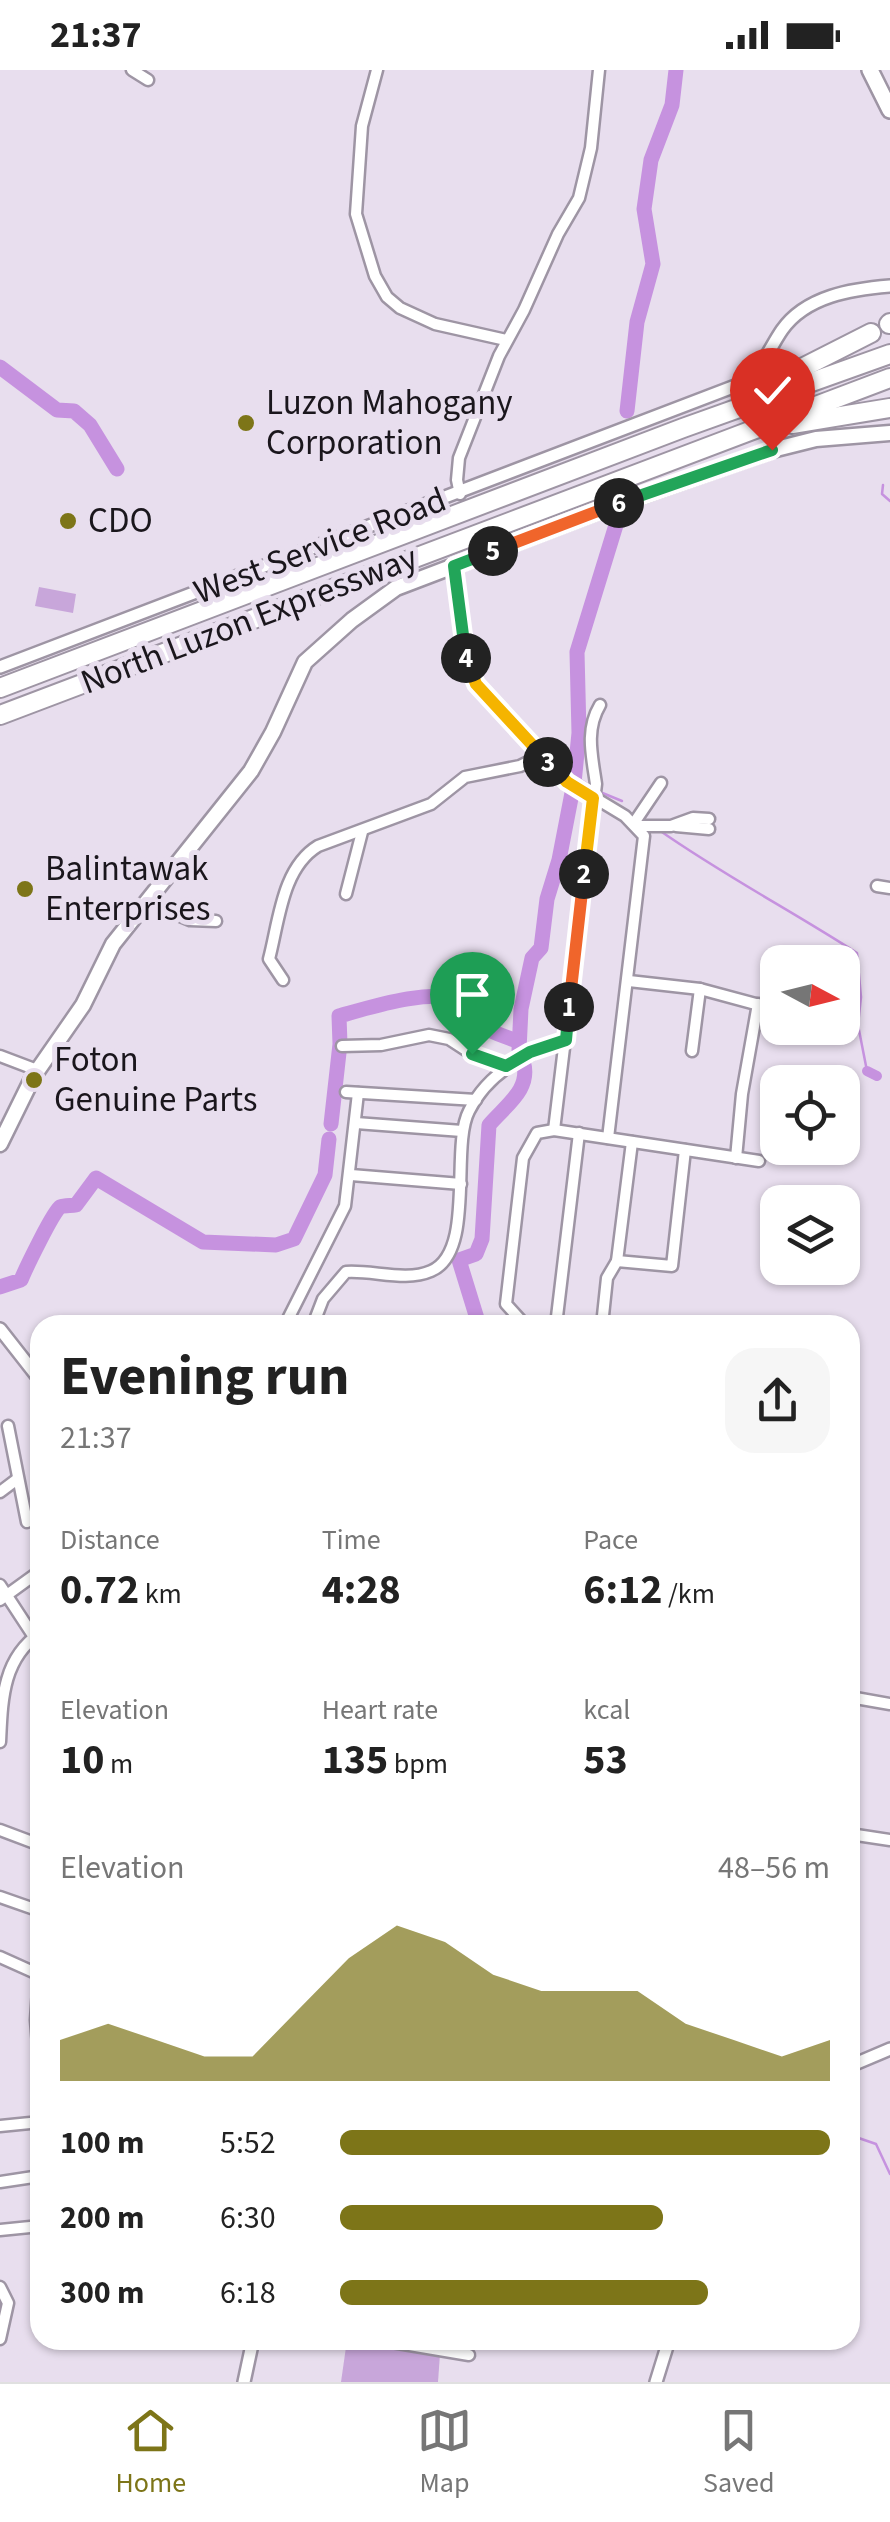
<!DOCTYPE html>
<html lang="en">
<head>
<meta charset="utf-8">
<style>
  body { margin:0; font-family:"Source Sans 3",sans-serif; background:#f6f6f6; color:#222; height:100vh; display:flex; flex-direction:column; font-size:38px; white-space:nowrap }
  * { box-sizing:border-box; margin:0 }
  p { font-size:32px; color:#767676 }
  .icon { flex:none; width:55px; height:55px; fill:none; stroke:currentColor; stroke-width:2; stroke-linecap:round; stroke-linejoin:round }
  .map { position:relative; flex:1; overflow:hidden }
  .panel { position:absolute; left:30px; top:1245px; width:830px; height:1035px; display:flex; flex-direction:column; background:#fff; border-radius:30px; box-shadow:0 2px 8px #0004 }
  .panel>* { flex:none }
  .needle { width:65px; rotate:97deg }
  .fabs { position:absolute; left:760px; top:875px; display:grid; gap:20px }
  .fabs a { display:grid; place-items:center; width:100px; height:100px; border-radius:20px; background:#fff; box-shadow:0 2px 8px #0004; font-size:50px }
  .pin { position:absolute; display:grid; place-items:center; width:85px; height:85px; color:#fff; margin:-102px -42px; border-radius:50% 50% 50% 0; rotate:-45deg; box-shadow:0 0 10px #0007 }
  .pin .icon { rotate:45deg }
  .km { position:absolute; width:50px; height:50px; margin:-25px; border-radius:50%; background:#222; color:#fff; font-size:28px; line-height:50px; text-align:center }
  .round { display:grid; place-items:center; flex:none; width:105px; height:105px; border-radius:30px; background:#f6f6f6 }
  .overview { display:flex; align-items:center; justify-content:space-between; height:170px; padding:0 30px }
  h1 { font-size:55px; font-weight:700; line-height:75px }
  .stats { display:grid; grid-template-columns:repeat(3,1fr); gap:15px; height:170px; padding:10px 30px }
  .stats div { display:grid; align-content:center }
  .stats b { font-size:42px; font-weight:700 }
  .stats small { font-size:28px; font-weight:400 }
  .stats p { font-size:28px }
  .chart { height:280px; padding:20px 30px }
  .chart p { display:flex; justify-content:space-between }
  .chart svg { width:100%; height:180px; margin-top:10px; fill:#7d7518; opacity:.7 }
  ul { padding:0 30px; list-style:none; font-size:32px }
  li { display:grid; grid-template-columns:160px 120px 1fr; align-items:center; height:75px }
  li i { height:25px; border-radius:12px; background:#7d7518 }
  .status { display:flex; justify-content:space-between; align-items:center; height:70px; padding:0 50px; background:#fff; direction:ltr }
  .status svg { height:28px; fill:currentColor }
  .tabs { display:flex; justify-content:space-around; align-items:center; height:140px; border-top:2px solid #e0e0e0; background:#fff; font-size:28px; color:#767676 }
  .tabs a { display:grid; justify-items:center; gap:5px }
  .tabs .current { color:#7d7518 }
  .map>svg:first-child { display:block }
</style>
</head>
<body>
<div class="status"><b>21:37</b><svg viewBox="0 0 49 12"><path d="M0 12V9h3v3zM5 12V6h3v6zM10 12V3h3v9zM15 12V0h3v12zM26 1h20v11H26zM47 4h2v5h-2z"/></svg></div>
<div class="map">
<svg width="890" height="2312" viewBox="0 0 890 2312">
  <rect width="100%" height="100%" fill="#e8deee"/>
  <g fill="#c8a6da">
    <path d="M39,517l37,7 -3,19 -38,-7z"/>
    <path d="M347,2270l93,14 -2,28h-97z"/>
  </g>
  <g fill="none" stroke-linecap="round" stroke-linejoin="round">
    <g stroke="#c692df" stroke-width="2.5">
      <path d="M883,415l-1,9 8,7"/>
      <path d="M576,707l16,10"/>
      <path d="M600,722l22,9"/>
      <path d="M659,760c64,45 133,81 198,123l4,44 -3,28 9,46"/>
      <path d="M850,2065l26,9 14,30"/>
    </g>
    <path stroke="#c692df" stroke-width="10" d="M867,1001l10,5"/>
    <g stroke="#c692df" stroke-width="15">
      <path d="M0,297l57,43 17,1 16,14 27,44"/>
      <path d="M627,341l10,-89 16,-58 -9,-55 7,-49 21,-55 4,-35"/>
      <path d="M574,713l5,-50 -2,-81 43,-140"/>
      <path d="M519,980l2,-41 11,-51 9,-10 6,-49 12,-39 13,-67"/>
      <path d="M331,1054l9,-80 -1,-28c39,-11 88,-27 127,-16 13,31 22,30 51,41"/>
      <path d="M0,1217l21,-7c4,-10 33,-70 39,-73 5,-2 11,-1 16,-2l20,-27 107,64 73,3 18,-6 31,-64 4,-36"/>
      <path d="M479,1255l-20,-65 17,-6 6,-15 7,-114c17,-20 43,-36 34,-64"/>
    </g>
    <g stroke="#9e95a4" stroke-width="15">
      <g id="minor">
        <path d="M132,0l16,10"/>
        <path d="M377,0l-15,56 -6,88 19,62 12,21 13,11 35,16 71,16"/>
        <path d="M460,424l-3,-14 2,-22 40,-102 25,-46 34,-76 21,-36 12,-50 8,-78"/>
        <path d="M454,496l13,99 9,19 91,97 58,35 19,20 -36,302"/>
        <path d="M634,753l27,-40"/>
        <path d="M637,756h34l22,-8 16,1"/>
        <path d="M676,756l33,3"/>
        <path d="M877,816l13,2"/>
        <path d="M346,824l16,-62"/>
        <path d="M147,832l43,18 26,1"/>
        <path d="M283,910l-14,-21c10,-38 13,-91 49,-113l113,-42 34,-27 55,-11 22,-11"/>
        <path d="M629,911l71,8 78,21"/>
        <path d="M342,976l39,-1 48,-10 20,4 23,15 34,11"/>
        <path d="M692,981l8,-62"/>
        <path d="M0,986l37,14"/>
        <path d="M346,1022l130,8"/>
        <path d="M356,1053l106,8"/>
        <path d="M554,1060l42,-346c-4,-28 -11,-54 4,-79"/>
        <path d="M736,1088l6,-64 16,-90"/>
        <path d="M351,1105l110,9"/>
        <path d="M617,1191l55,5 13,-116"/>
        <path d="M286,1253l21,2"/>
        <path d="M285,1255l60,-119 13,-113"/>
        <path d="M313,1255l10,-26 23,-27c27,-2 60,10 85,-1 45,-19 19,-124 38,-160 20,-40 57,-57 97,-71"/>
        <path d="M525,1255l-19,-21 17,-146 14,-25 17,-3 205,31"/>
        <path d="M556,1255l23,-192"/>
        <path d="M602,1255l5,-47 10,-17 15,-119"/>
        <path d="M8,1356l19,96"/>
        <path d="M0,1422l16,-12"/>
        <path d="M0,1515l34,52"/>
        <path d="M0,1530l40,-29"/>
        <path d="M850,1627l40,7"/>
        <path d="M0,1672c2,-41 2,-83 40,-109"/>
        <path d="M0,1760l40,15"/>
        <path d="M850,1764l40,6"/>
        <path d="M0,1827l40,14"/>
        <path d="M0,1887l40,18"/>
        <path d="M39,1905l-3,45 4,50"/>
        <path d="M0,2056l40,-4"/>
        <path d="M0,2112l40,-6"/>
        <path d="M0,2160l40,-4"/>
        <path d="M0,2217l8,16 -8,36"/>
        <path d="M380,2270l89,15"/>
      </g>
    </g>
    <g stroke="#9e95a4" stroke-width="16">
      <g id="tertiary">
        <path d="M0,597l738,-282c25,-15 29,-33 44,-55 24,-34 70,-41 108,-44"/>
        <path d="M0,1259l40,51"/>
        <path d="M850,1996l40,-17"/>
        <path d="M244,2312l9,-42"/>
        <path d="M656,2312l13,-42"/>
      </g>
    </g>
    <g stroke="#9e95a4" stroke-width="19">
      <path id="secondary" d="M0,1074l33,-67 50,-72 30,-61 138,-173 22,-39 32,-70 47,-42 44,-32 210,-80 166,-58 44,-11 74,-6"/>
    </g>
    <g stroke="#9e95a4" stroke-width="20">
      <path id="primary" d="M870,0l20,40"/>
    </g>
    <g stroke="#9e95a4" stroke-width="22">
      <g id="motorway">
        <path d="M889,254l1,-1"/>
        <path d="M755,322l116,-59"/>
        <path d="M792,354l98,-16"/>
        <path d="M0,618l683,-260 207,-74"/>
        <path d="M0,645l890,-337"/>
      </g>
    </g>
    <use href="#minor" stroke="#fff" stroke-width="10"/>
    <use href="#tertiary" stroke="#fff" stroke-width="11"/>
    <use href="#secondary" stroke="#fff" stroke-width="14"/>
    <use href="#primary" stroke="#fff" stroke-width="15"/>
    <use href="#motorway" stroke="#fff" stroke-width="18"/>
  </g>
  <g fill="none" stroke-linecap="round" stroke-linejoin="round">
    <g stroke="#fff" stroke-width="20">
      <path id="split-1" d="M472,984l34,12 24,-14 36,-12 3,-33"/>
    </g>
    <g stroke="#fff" stroke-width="20">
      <path id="split-2" d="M569,937l15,-133"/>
    </g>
    <g stroke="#fff" stroke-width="20">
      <path id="split-3" d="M548,692l19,20 26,16 -9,76"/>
    </g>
    <g stroke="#fff" stroke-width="20">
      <path id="split-4" d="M466,588l10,26 72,78"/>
    </g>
    <g stroke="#fff" stroke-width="20">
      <path id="split-5" d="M466,588l-12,-92 39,-15"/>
    </g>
    <g stroke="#fff" stroke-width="20">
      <path id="split-6" d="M493,481l126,-48"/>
    </g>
    <g stroke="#fff" stroke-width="20">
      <path id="split-7" d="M619,433l153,-53"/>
    </g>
    <use href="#split-1" stroke="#22a559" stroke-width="12"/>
    <use href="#split-2" stroke="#f0652b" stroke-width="12"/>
    <use href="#split-3" stroke="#f5b400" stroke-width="12"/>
    <use href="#split-4" stroke="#f5b400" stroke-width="12"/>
    <use href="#split-5" stroke="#22a559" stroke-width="12"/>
    <use href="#split-6" stroke="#f0652b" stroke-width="12"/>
    <use href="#split-7" stroke="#22a559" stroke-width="12"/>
  </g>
  <g fill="#7d7518" stroke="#e8deee" stroke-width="4">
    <circle cx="246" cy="353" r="10"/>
    <circle cx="68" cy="451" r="10"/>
    <circle cx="25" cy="819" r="10"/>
    <circle cx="34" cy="1010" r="10"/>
  </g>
  <g text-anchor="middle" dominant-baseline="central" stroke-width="10" stroke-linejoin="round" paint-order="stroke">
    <g font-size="35" fill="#1a161c" stroke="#e8deee" text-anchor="start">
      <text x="266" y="333">Luzon Mahogany<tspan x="266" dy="40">Corporation</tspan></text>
      <text x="88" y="451">CDO</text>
      <text x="45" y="799">Balintawak<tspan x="45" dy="40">Enterprises</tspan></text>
      <text x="54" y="990">Foton<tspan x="54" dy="40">Genuine Parts</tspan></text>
    </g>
    <g font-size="35" fill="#1a161c" stroke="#e8deee">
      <text transform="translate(320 476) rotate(-21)">West Service Road</text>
      <text transform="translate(249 550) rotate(-21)">North Luzon Expressway</text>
    </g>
  </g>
</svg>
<div class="fabs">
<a><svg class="needle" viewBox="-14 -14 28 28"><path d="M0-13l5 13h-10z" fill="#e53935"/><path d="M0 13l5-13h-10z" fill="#767676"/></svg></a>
<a><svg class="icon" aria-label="locate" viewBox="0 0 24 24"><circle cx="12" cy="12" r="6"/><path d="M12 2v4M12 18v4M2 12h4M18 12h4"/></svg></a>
<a><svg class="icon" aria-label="layers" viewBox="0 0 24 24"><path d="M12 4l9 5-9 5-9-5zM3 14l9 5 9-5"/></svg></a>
</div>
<div class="pin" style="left:472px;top:984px;background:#1e9e55"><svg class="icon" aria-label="arrive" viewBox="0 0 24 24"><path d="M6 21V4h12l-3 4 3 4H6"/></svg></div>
<div class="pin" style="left:772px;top:380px;background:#d93025"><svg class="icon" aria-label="check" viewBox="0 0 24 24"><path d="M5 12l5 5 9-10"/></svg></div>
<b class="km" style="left:569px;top:937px">1</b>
<b class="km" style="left:584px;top:804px">2</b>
<b class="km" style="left:548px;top:692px">3</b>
<b class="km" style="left:466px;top:588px">4</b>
<b class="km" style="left:493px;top:481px">5</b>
<b class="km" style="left:619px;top:433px">6</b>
<section class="panel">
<div class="overview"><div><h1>Evening run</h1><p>21:37</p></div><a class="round"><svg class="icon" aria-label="share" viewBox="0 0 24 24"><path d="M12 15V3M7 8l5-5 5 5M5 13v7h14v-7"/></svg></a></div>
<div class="stats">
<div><p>Distance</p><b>0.72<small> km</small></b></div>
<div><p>Time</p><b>4:28</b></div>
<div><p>Pace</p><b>6:12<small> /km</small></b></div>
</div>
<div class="stats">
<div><p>Elevation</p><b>10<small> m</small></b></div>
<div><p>Heart rate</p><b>135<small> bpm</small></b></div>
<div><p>kcal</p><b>53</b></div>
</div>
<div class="chart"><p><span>Elevation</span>48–56 m</p>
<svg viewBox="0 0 160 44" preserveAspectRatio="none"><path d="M0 44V34L10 30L20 34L30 38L40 38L50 26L60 14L70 6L80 10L90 18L100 22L110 22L120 22L130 30L140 34L150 38L160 34V44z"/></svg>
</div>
<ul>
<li><b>100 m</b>5:52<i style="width:100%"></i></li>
<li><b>200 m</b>6:30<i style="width:66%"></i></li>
<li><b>300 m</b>6:18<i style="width:75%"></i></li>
</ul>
</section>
</div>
<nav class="tabs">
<a class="current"><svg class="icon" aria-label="home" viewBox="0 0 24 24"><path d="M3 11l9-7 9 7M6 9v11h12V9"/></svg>Home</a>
<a><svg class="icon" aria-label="map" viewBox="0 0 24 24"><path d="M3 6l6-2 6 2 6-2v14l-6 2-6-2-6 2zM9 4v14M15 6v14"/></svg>Map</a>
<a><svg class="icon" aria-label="saved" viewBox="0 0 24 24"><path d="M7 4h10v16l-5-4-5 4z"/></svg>Saved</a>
</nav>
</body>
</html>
